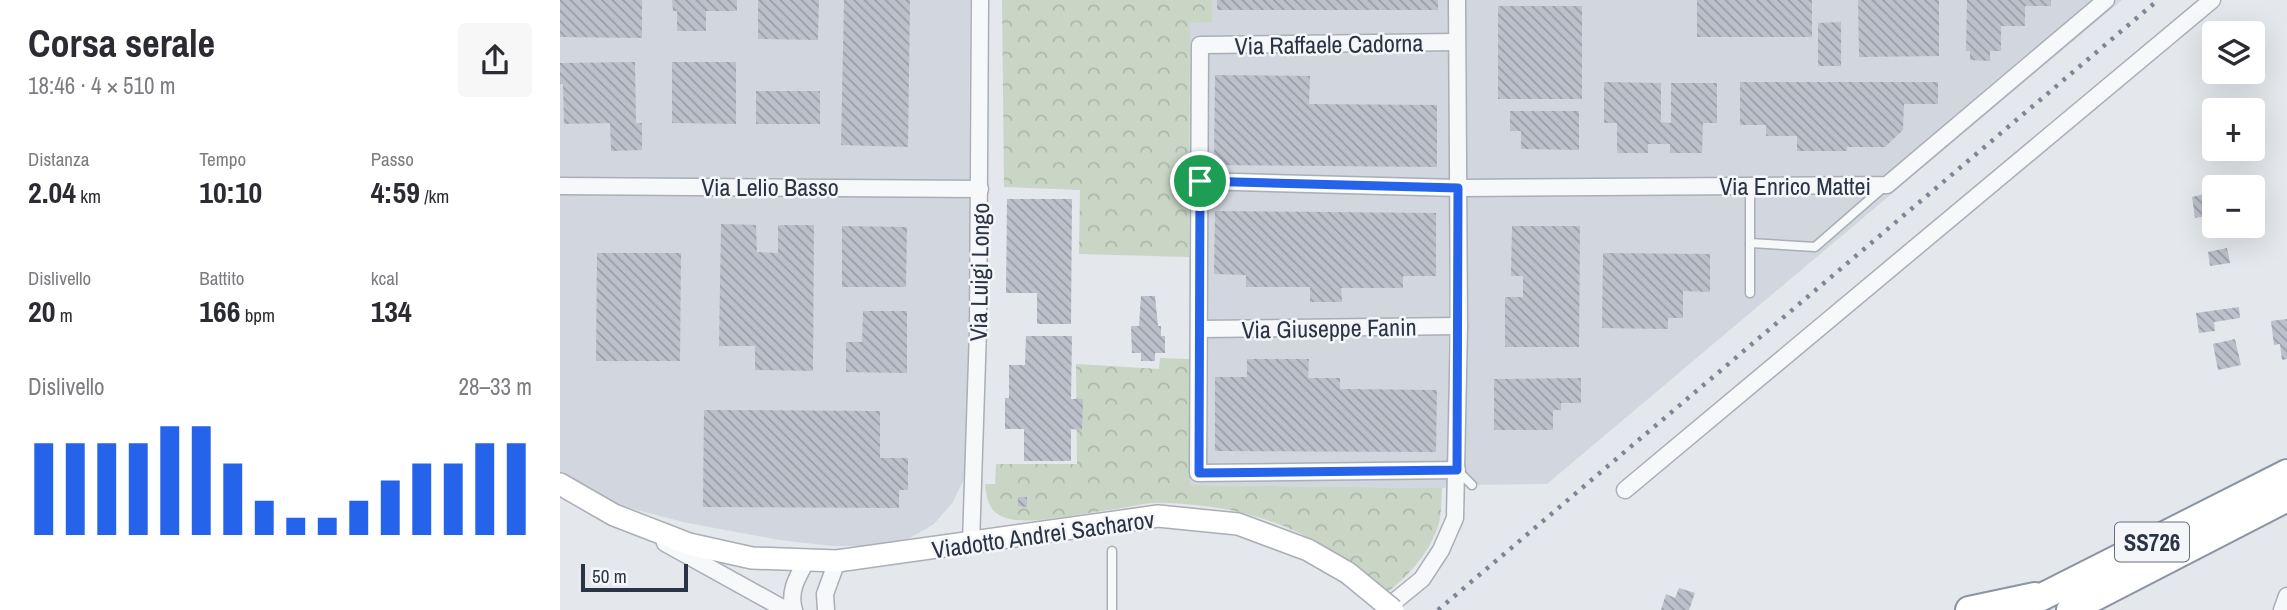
<!DOCTYPE html>
<html lang="it">
<head>
<meta charset="utf-8">
<style>
  body { margin:0; font-family:"Archivo Narrow",sans-serif; background:#f7f7f7; color:#2b2b33; height:100vh; display:flex; flex-direction:column; font-size:26px; white-space:nowrap }
  * { box-sizing:border-box; margin:0 }
  p { font-size:23px; color:#7c7c81 }
  .icon { flex:none; width:38px; height:38px; fill:none; stroke:currentColor; stroke-width:2; stroke-linecap:round; stroke-linejoin:round }
  .map { position:relative; flex:1; overflow:hidden }
  .side { display:flex; flex-direction:column; background:#fff; width:560px }
  .side>* { flex:none }
  .controls { position:absolute; left:1642px; top:21px; display:grid; gap:14px }
  .controls a { display:grid; place-items:center; width:63px; height:63px; border-radius:7px; background:#fff; box-shadow:0 7px 28px #0002; font-size:35px }
  .scale { position:absolute; left:21px; bottom:18px; width:107px; box-sizing:border-box; padding-left:7px; border:4px solid #2b3445; border-top:0; font-size:19px; line-height:24px; white-space:nowrap; color:#2b3445; -webkit-text-stroke:5px #f4f6f9; paint-order:stroke }
  .pin { position:absolute; display:grid; place-items:center; width:60px; height:60px; color:#fff; margin:-30px; border:4px solid #fff; border-radius:50%; box-shadow:0 2px 7px #0007 }
  .round { display:grid; place-items:center; flex:none; width:74px; height:74px; border-radius:7px; background:#f7f7f7 }
  .headline { display:flex; align-items:center; justify-content:space-between; height:119px; padding:0 28px }
  h1 { font-size:38px; font-weight:700; line-height:52px }
  .metrics { display:grid; grid-template-columns:repeat(3,1fr); gap:10px; height:119px; padding:7px 28px }
  .metrics div { display:grid; align-content:center }
  .metrics b { font-size:30px; font-weight:700 }
  .metrics small { font-size:19px; font-weight:400 }
  .metrics p { font-size:19px }
  .chart { height:196px; padding:14px 28px }
  .chart p { display:flex; justify-content:space-between }
  .chart svg { width:100%; height:126px; margin-top:7px; stroke:#2563eb; stroke-width:6 }
  main { display:flex; flex:1; min-height:0 }
  .map>svg:first-child { display:block }
</style>
</head>
<body>
<main>
<section class="side">
<div class="headline"><div><h1>Corsa serale</h1><p>18:46 · 4 × 510 m</p></div><a class="round"><svg class="icon" aria-label="share" viewBox="0 0 24 24"><path d="M12 15V3M7 8l5-5 5 5M5 13v7h14v-7"/></svg></a></div>
<div class="metrics">
<div><p>Distanza</p><b>2.04<small> km</small></b></div>
<div><p>Tempo</p><b>10:10</b></div>
<div><p>Passo</p><b>4:59<small> /km</small></b></div>
</div>
<div class="metrics">
<div><p>Dislivello</p><b>20<small> m</small></b></div>
<div><p>Battito</p><b>166<small> bpm</small></b></div>
<div><p>kcal</p><b>134</b></div>
</div>
<div class="chart"><p><span>Dislivello</span>28–33 m</p>
<svg viewBox="0 0 160 44" preserveAspectRatio="none"><path d="M5 44V12M15 44V12M25 44V12M35 44V12M45 44V6M55 44V6M65 44V19M75 44V32M85 44V38M95 44V38M105 44V32M115 44V25M125 44V19M135 44V19M145 44V12M155 44V12"/></svg>
</div>
</section>
<div class="map">
<svg width="1727" height="610" viewBox="0 0 1727 610">
  <defs>
    <pattern id="park-crowns" width="20" height="18" patternUnits="userSpaceOnUse" patternTransform="scale(1.75)"><rect width="20" height="18" fill="#c9d6c5"/><path d="M2 6a3 3 0 1 1 6 0M12 15a3 3 0 1 1 6 0" fill="none" stroke="#adb8ab"/></pattern>
    <pattern id="building-back-hatch" width="6" height="6" patternUnits="userSpaceOnUse" patternTransform="scale(1.75)"><rect width="6" height="6" fill="#bbc0ca"/><path d="M-1 5l2 2M0 0l6 6M5-1l2 2" fill="none" stroke="#989da6"/></pattern>
  </defs>
  <rect width="100%" height="100%" fill="#e4e7ec"/>
  <g fill="#d2d6de">
    <path d="M0,0h410l-2,457 -5,24 -10,21 -19,22 -26,15 -40,7h-35l-54,-6 -96,-18 -73,-19 -50,-29z"/>
    <path d="M652,0h910l-575,484 -75,1 -30,3 -253,-3 1,-463h22z"/>
  </g>
  <g fill="url(#park-crowns)">
    <path d="M442,0h210v22l-22,1 -1,234 -110,-3 1,-64 -76,-3z"/>
    <path d="M600,358l30,1v126l252,3c-1,12 0,27 -4,38 -8,26 -29,49 -50,66 -53,-45 -106,-75 -176,-85 -19,-2 -39,-5 -59,-4 -12,1 -25,4 -37,6 -26,3 -84,16 -106,10 -20,-4 -23,-17 -25,-35h10l1,-20h81l-1,-100 83,5z"/>
  </g>
  <g fill="url(#building-back-hatch)">
    <path d="M0,0h82v38l-82,-1z"/>
    <path d="M112,0h65v11h-31v20h-29v-20h-4z"/>
    <path d="M198,0h61l-1,40 -60,-1z"/>
    <path d="M284,0h66l-2,147 -67,-2z"/>
    <rect x="657" y="0" width="221" height="10"/>
    <rect x="1137" y="0" width="115" height="37"/>
    <path d="M1298,0h81v56l-80,1z"/>
    <path d="M1407,0h84v6h-26v20h-24v25h-11v10l-20,-1v-9h-4z"/>
    <rect x="938" y="6" width="84" height="93"/>
    <path d="M1281,22v44h-23v-43z"/>
    <path d="M75,62l1,61h6v27l-31,1 -1,-28 -46,1 -1,-40h-3v-21z"/>
    <path d="M112,62h64v62l-64,-1z"/>
    <path d="M655,75l95,1 -1,28 128,1v62l-223,-2z"/>
    <path d="M1044,82l57,1v39l10,1v-40h46v40h-14l-1,30h-32v-9h-22v9h-31v-30h-13z"/>
    <path d="M1180,82h198v22h-34l-1,26 -18,17h-38v4h-50v-15h-31v-11h-26z"/>
    <rect x="196" y="91" width="64" height="33"/>
    <path d="M950,111h69v39l-58,-1v-18h-11z"/>
    <path d="M1649,193l4,22 -18,3 -3,-21z"/>
    <path d="M447,199h65l-1,125h-34v-31h-31z"/>
    <path d="M655,211l221,2v63h-33v12h-62l1,14h-32v-15h-64v-12l-32,-1z"/>
    <path d="M161,224l35,1 1,27 21,1v-28h36l-1,146 -58,-1v-24h-36z"/>
    <path d="M282,226l65,1 -1,60h-64z"/>
    <path d="M952,226h68l-1,121h-74v-50h18v-21h-12z"/>
    <path d="M1667,248l3,15 -20,3 -2,-14z"/>
    <path d="M37,253h84l-1,108h-84z"/>
    <path d="M1043,253l107,1v38l-27,-1v27h-15v11l-66,-1z"/>
    <path d="M581,296h14l3,30h3v10h4v17h-10v8h-14v-8h-9l-1,-27h8z"/>
    <path d="M1679,307l1,11 -26,4 1,9 -16,2 -3,-20z"/>
    <path d="M303,311h44v62l-61,-1v-30h16z"/>
    <path d="M1727,319v40l-5,1 -2,-16 -6,1 -3,-24z"/>
    <path d="M466,336h46l-1,63h12l-1,31 -11,-1v32h-47v-32h-19v-31h4v-33h16z"/>
    <path d="M1675,339l6,26 -23,5 -5,-26z"/>
    <path d="M687,359h62l-1,19h32v11l97,1 -1,62 -221,-1v-74h32z"/>
    <path d="M1021,378v25h-20v7h-8v20h-59v-51z"/>
    <path d="M144,410l176,1v47h28v32h-9v18l-196,-1z"/>
    <path d="M458,497h9v10l-9,-1z"/>
    <path d="M1119,588l16,5 -6,17h-28l5,-16 9,4z"/>
  </g>
  <g fill="none" stroke-linecap="round" stroke-linejoin="round">
    <g stroke="#a9aeb7" stroke-width="11">
      <g id="service">
        <path d="M1190,243l65,4 70,-61"/>
        <path d="M1190,293v-107"/>
        <path d="M897,470l15,15"/>
        <path d="M552,551v59"/>
      </g>
    </g>
    <g stroke="#a9aeb7" stroke-width="19">
      <g id="minor">
        <path d="M640,181l258,7 429,-3 219,-185"/>
        <path d="M0,186l420,3"/>
        <path d="M639,329l260,-3"/>
        <path d="M897,470l-259,3 2,-428 257,-3"/>
        <path d="M1065,490l587,-490"/>
        <path d="M105,543l121,67"/>
        <path d="M411,543l7,-213 2,-330"/>
        <path d="M234,610c-6,-19 4,-34 13,-50"/>
        <path d="M266,610l-1,-16 12,-33"/>
        <path d="M824,610l38,-31 19,-29 14,-32 4,-192 -2,-326"/>
        <path d="M1722,610l5,-14"/>
      </g>
    </g>
    <g stroke="#a9aeb7" stroke-width="24">
      <path id="secondary" d="M0,484l54,31 75,29 63,14 85,3 321,-45 80,8 70,26 40,23"/>
    </g>
    <g stroke="#8b94a3" stroke-width="30">
      <g id="trunk">
        <path d="M1409,610l66,-14"/>
        <path d="M1456,610l271,-137"/>
        <path d="M1510,610l217,-112"/>
      </g>
    </g>
    <use href="#service" stroke="#f7f8fa" stroke-width="8"/>
    <use href="#minor" stroke="#f7f8fa" stroke-width="16"/>
    <use href="#secondary" stroke="#fff" stroke-width="21"/>
    <use href="#trunk" stroke="#fff" stroke-width="26"/>
    <path stroke="#7d8696" stroke-width="4.5" stroke-dasharray="3.5 7" stroke-linecap="butt" d="M878,610l720,-610"/>
    <g stroke="#a9aeb7" stroke-width="24" stroke-linecap="butt">
      <path id="secondary-bridge" d="M788,573l45,37"/>
    </g>
    <use href="#secondary-bridge" stroke="#fff" stroke-width="21"/>
  </g>
  <g fill="none" stroke-linecap="round" stroke-linejoin="round">
    <g stroke="#fff" stroke-width="14">
      <path id="route" d="M640,181l258,7 -1,282 -258,3z"/>
    </g>
    <use href="#route" stroke="#2563eb" stroke-width="9"/>
  </g>
  <g text-anchor="middle" dominant-baseline="central" stroke-width="5" stroke-linejoin="round" paint-order="stroke">
    <rect fill="#f4f6f9" stroke="#676e7b" stroke-width="2" x="1555" y="522.5" width="74" height="39" rx="5"/>
    <g font-size="23" font-weight="bold" fill="#2b3445">
      <text x="1592" y="542">SS726</text>
    </g>
    <g font-size="24" fill="#2b3445" stroke="#f4f6f9">
      <text transform="translate(769 44) rotate(-1)">Via Raffaele Cadorna</text>
      <text x="1235" y="186">Via Enrico Mattei</text>
      <text x="210" y="187">Via Lelio Basso</text>
      <text transform="translate(419 272) rotate(-89)">Via Luigi Longo</text>
      <text transform="translate(769 328) rotate(-1)">Via Giuseppe Fanin</text>
      <text transform="translate(483 534) rotate(-8)">Viadotto Andrei Sacharov</text>
    </g>
  </g>
</svg>
<div class="controls">
<a><svg class="icon" aria-label="layers" viewBox="0 0 24 24"><path d="M12 4l9 5-9 5-9-5zM3 14l9 5 9-5"/></svg></a>
<a>+</a>
<a>−</a>
</div>
<div class="scale">50 m</div>
<div class="pin" style="left:640px;top:181px;background:#1e9e55"><svg class="icon" aria-label="arrive" viewBox="0 0 24 24"><path d="M6 21V4h12l-3 4 3 4H6"/></svg></div>
</div>
</main>
</body>
</html>
